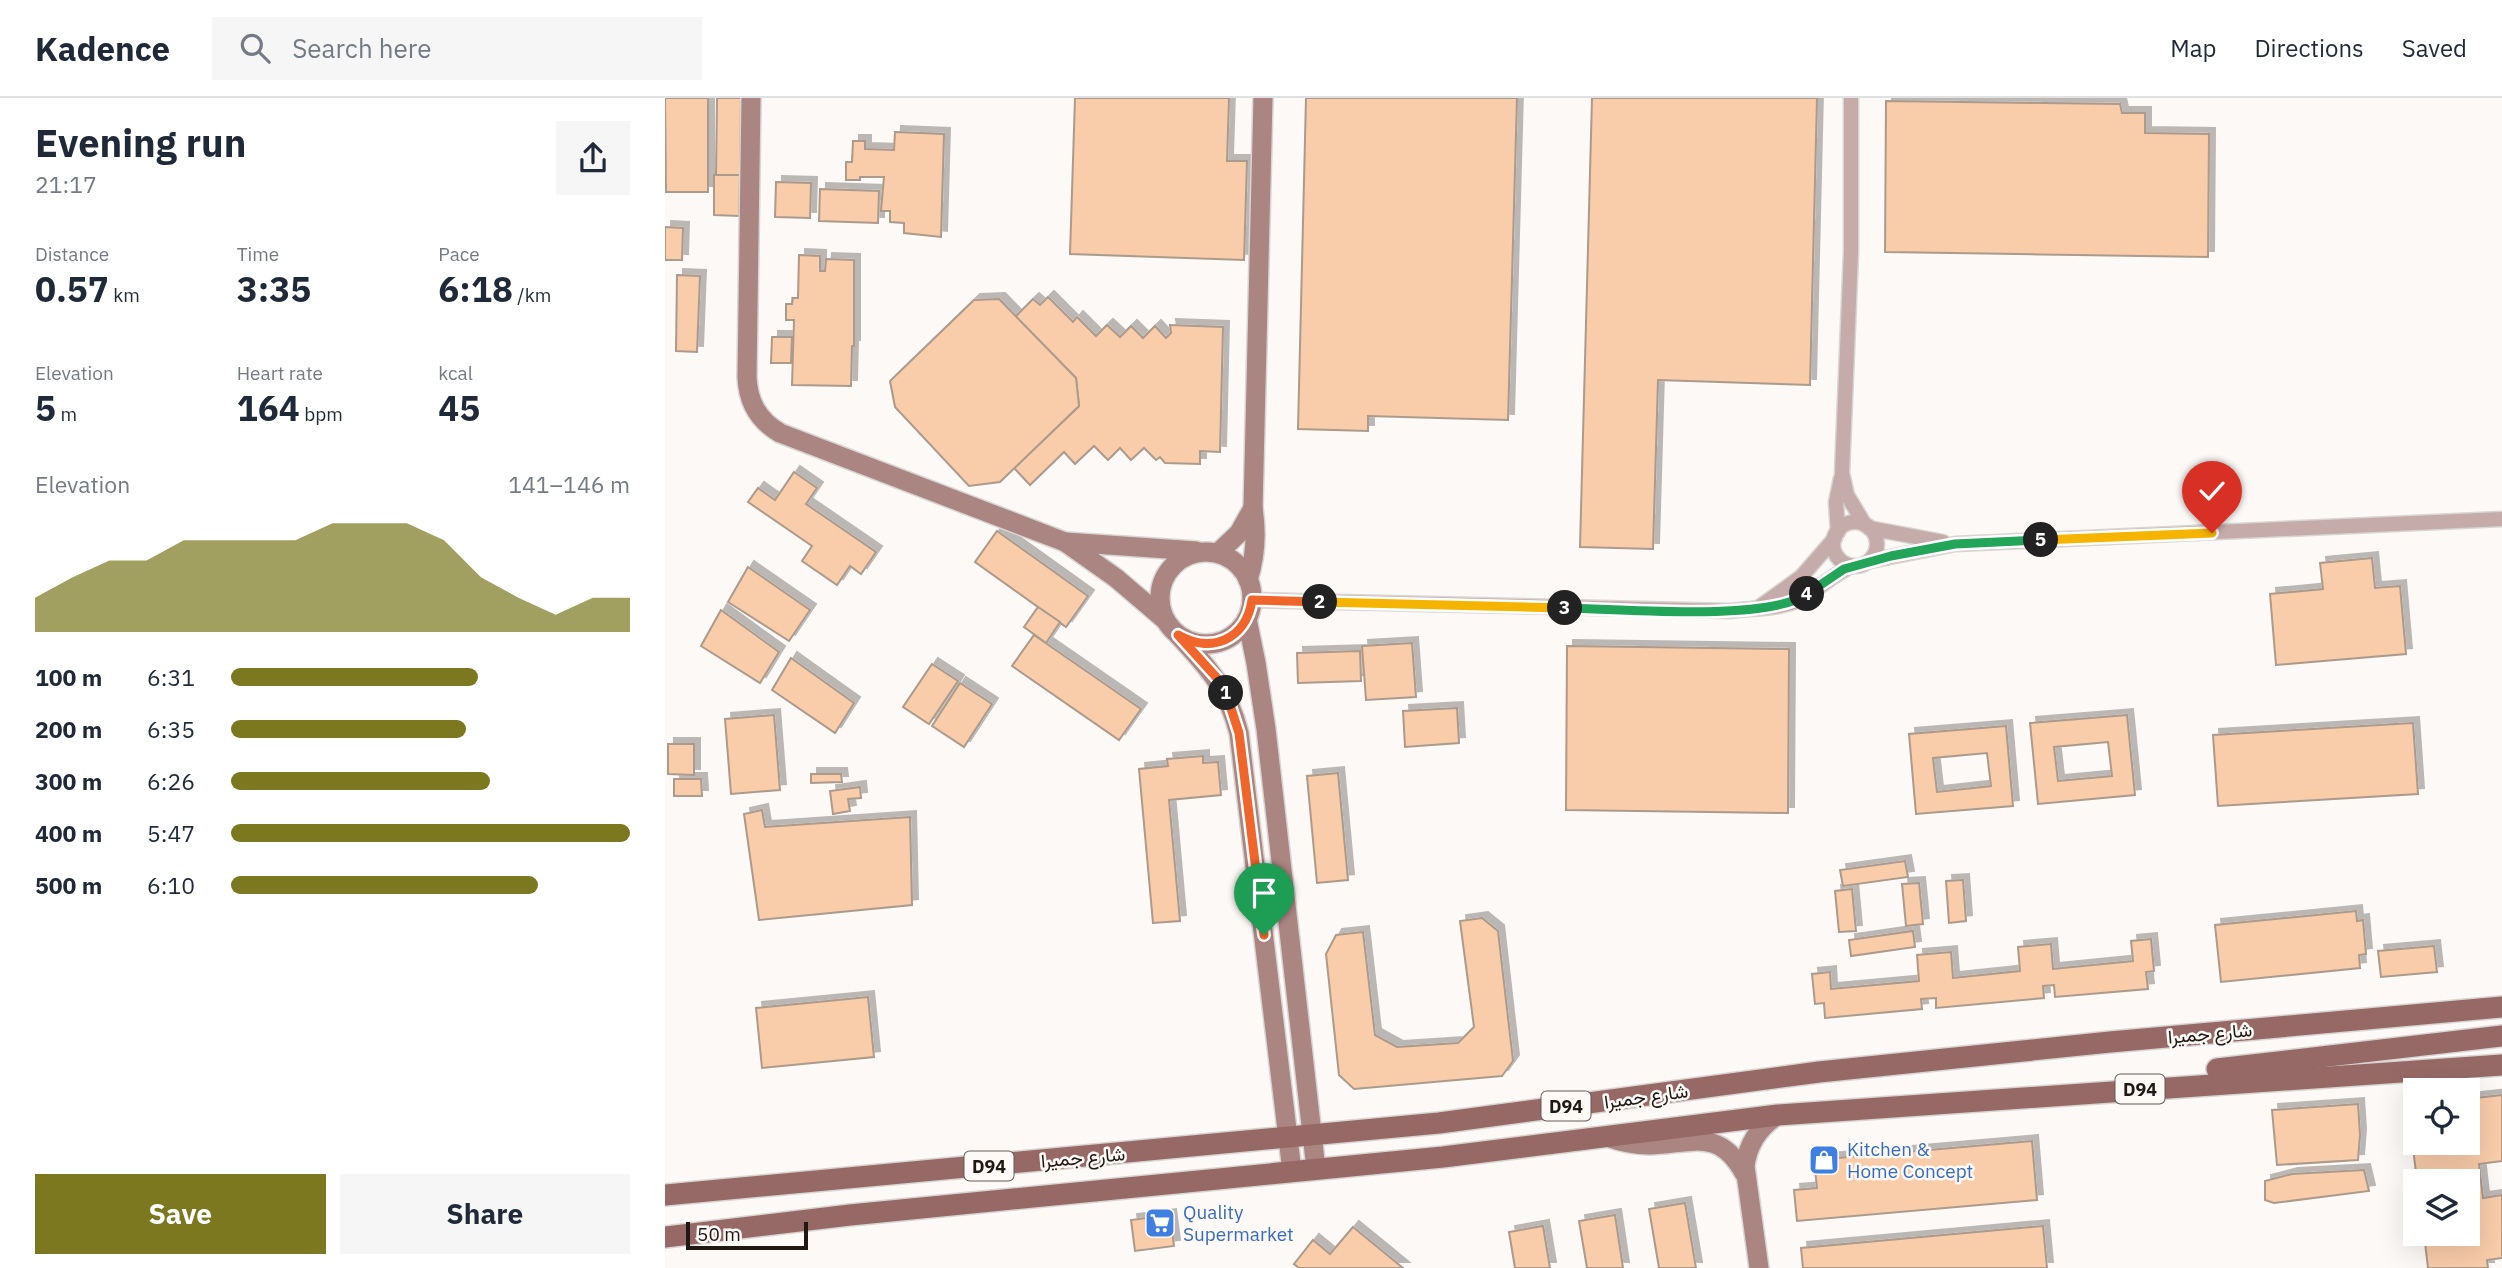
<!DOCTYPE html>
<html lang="en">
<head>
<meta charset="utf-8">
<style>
  body { margin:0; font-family:"IBM Plex Sans",Vazirmatn,sans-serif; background:#f6f6f7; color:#1f2937; height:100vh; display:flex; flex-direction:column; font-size:26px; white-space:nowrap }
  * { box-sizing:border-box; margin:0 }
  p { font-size:23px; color:#747a83 }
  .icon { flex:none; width:38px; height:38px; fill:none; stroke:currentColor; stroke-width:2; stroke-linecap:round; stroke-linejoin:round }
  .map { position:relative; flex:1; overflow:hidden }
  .side { display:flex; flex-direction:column; background:#fff; width:665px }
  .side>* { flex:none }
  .fabs { position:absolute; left:1738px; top:980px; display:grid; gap:14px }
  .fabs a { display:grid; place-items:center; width:77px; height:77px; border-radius:0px; background:#fff; box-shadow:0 7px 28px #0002; font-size:35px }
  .scale { position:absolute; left:21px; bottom:18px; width:122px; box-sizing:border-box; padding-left:7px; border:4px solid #1f1813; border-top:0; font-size:19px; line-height:24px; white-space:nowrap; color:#1f1813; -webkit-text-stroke:5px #fdf9f6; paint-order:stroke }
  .pin { position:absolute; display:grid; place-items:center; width:60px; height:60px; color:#fff; margin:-72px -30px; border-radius:50% 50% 50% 0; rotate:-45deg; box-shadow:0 0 7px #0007 }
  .pin .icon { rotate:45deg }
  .km { position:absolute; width:35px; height:35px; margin:-18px; border-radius:50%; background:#222; color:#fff; font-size:19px; line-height:35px; text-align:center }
  .round { display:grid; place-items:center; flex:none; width:74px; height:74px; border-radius:0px; background:#f6f6f7 }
  .overview { display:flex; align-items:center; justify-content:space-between; height:119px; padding:0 35px }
  h1 { font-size:38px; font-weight:700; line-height:52px }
  .stats { display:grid; grid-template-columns:repeat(3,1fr); gap:10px; height:119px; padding:7px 35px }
  .stats div { display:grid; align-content:center }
  .stats b { font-size:35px; font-weight:700 }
  .stats small { font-size:19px; font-weight:400 }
  .stats p { font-size:19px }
  .chart { height:196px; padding:14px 35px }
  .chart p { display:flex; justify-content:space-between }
  .chart svg { width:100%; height:126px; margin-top:7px; fill:#7b781f; opacity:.7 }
  .button { display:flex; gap:14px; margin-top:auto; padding:14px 35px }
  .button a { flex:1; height:80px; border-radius:0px; background:#7b781f; color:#fff; font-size:28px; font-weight:700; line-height:80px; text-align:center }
  .button a+a { background:#f6f6f7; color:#1f2937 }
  ul { padding:0 35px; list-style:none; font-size:23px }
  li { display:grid; grid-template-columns:112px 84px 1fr; align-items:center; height:52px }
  li i { height:18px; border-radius:9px; background:#7b781f }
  header { display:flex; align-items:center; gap:42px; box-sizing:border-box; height:98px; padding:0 35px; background:#fff; border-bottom:2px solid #e0e1e3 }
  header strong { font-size:33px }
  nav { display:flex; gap:38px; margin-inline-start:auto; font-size:24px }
  .search { width:490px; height:63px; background:#f6f6f7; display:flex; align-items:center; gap:18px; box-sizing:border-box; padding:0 24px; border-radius:0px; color:#747a83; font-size:26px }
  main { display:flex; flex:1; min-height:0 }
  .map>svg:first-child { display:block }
</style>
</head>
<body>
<header>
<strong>Kadence</strong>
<div class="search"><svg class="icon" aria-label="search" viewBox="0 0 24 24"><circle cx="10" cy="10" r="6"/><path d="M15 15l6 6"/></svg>Search here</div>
<nav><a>Map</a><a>Directions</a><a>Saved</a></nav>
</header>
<main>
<section class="side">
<div class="overview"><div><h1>Evening run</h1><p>21:17</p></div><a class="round"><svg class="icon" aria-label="share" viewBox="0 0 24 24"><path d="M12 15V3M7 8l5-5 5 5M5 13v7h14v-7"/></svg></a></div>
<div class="stats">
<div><p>Distance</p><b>0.57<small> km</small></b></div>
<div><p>Time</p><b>3:35</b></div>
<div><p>Pace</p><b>6:18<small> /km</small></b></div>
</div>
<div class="stats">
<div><p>Elevation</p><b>5<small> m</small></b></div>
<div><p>Heart rate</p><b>164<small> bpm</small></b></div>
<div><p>kcal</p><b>45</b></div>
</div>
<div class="chart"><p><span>Elevation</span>141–146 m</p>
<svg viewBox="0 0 160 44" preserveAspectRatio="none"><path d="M0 44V32L10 25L20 19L30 19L40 12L50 12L60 12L70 12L80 6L90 6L100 6L110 12L120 25L130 32L140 38L150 32L160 32V44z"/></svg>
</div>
<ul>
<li><b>100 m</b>6:31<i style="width:62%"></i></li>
<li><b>200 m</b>6:35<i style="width:59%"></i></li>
<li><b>300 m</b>6:26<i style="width:65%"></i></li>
<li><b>400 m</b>5:47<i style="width:100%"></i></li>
<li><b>500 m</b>6:10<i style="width:77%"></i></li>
</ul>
<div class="button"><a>Save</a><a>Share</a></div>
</section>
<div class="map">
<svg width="1837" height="1170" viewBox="0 0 1837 1170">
  <defs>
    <filter id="shadow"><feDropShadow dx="6" dy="-6" stdDeviation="0" flood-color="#0004"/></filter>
  </defs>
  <rect width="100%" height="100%" fill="#fdf9f6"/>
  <g fill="#f9ccaa" stroke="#ac9a8c" stroke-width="2" fill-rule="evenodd" filter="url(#shadow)">
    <path d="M0,0h43v94h-42z"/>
    <path d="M52,0h24l-1,77h-24z"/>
    <path d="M410,0h154l-2,63h20l-3,99 -174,-6z"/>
    <path d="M641,0h211l-9,322 -140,-4v15l-70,-2z"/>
    <path d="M927,0h225l-7,287 -152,-5 -5,169 -73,-2z"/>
    <path d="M1221,3l234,3 2,9h23v20l64,1 -1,123 -323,-5z"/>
    <path d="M230,34l49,2 -3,103 -37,-4v-10l-14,-1v-11h-9l3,-34h-24v3h-14v-18h6l1,-21h12v8l29,1z"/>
    <path d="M49,77h26l-1,41 -25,-1z"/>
    <path d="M111,84l35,1 -1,35 -35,-1z"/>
    <path d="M155,91l59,2 -1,32 -59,-2z"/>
    <path d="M0,129l18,1 -1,32h-17z"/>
    <path d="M134,157l21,1v15h5l1,-12 28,1v86h-2l-1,40 -59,-1 2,-65h-8v-16h6l1,-6h5z"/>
    <path d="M12,177l23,1 -3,76 -21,-1z"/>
    <path d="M383,199l25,25 4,-5 19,19 11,-11 13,12 11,-11 12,12 12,-12 11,12 5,-5 -1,-8 53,2 -3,125 -20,-1v13l-35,-1 -5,-6 -4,3 -12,-12 -13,12 -11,-12 -12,12 -14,-14 -19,18 -11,-12 -34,33 -16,-17 65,-62 -3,-28 -61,-61 18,-18 7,6z"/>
    <path d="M334,201l77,79 3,28 -79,76 -31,4 -74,-79 -5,-26 84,-81z"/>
    <path d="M107,239h20l-1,26h-20z"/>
    <path d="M129,374l23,16 -11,16 70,48 -15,22 -11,-8 -13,19 -35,-24 10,-15 -64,-44 10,-14 17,12z"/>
    <path d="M332,433l91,65 -22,31 -91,-65z"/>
    <path d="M1707,460l3,30 25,-2 6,68 -130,11 -6,-71 53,-5 -3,-26z"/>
    <path d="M83,469l62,43 -21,31 -61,-39z"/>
    <path d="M373,509l22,15 -14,21 -22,-16z"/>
    <path d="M56,512l58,42 -19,31 -59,-37z"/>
    <path d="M369,537l107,74 -22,31 -107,-74z"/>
    <path d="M747,545l4,54 -50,3 -4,-54z"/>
    <path d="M902,548l222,3 -1,164 -222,-3z"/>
    <path d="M695,553l1,30 -63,2 -1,-30z"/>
    <path d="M126,560l63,45 -19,30 -63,-43z"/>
    <path d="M267,566l26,17 -29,43 -26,-17z"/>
    <path d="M295,585l32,21 -28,43 -32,-21z"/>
    <path d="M792,610l2,35 -54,4 -2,-36z"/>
    <path d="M109,617l6,75 -49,4 -6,-75z"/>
    <path d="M1462,617l8,80 -97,9 -8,-81zM1443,644l4,34 -54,5 -4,-34z"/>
    <path d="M1748,625l5,71 -200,12 -5,-71z"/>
    <path d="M1341,628l7,80 -97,8 -7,-80zM1322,655l4,33 -54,6 -4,-34z"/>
    <path d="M3,646h26v31l-26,-1z"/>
    <path d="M538,658v7l15,-1 3,33 -52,5 11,121 -27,2 -14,-154 29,-3 -1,-7z"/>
    <path d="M673,675l10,107 -31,3 -10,-107z"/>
    <path d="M146,676h30l1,8 -31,1z"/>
    <path d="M9,681h27l1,17h-28z"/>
    <path d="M195,689l1,11 -13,1 2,12 -17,3 -3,-23z"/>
    <path d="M97,712l3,17 145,-10 2,88 -153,15 -15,-106z"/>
    <path d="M1240,763l3,16 -65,9 -3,-16z"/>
    <path d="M1298,782l3,41 -17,2 -3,-42z"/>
    <path d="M1254,785l4,41 -17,2 -4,-42z"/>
    <path d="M1187,791l4,42 -17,1 -4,-41z"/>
    <path d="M1691,813l1,10 6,-1 3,34 -7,1 1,13 -139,14 -6,-57z"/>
    <path d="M817,820l16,13 15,130 -11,15 -148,13 -15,-14 -13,-121 10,-19 27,-3 12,103 22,12 61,-4 16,-16 -14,-106z"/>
    <path d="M1248,833l2,16 -64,9 -2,-16z"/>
    <path d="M1486,841l3,32 -8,1 2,17 -93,8 -1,-12 -11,1 1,12 -108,10v-10l-15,1 1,10 -97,9 -1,-15 -9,1 -3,-30 18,-2 1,17 88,-8 -2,-26 34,-3 2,26 67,-7 -2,-24 33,-3 2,25 80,-8 -2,-20z"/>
    <path d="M1769,848l3,26 -56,5 -3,-26z"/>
    <path d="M203,899l6,60 -112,11 -6,-60z"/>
    <path d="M1837,997v66l-23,3 4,34 19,-3v63l-15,2 1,8h-60l-4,-34h43v-53h-50l-9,-75 7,-1v38h52v-44z"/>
    <path d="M1693,1006l2,31 -2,25 -81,5 -5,-55z"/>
    <path d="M1367,1043l5,59 -240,21 -3,-31 23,-2 -3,-28z"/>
    <path d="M1699,1072l5,21 -95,12 -9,-3v-19l27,-7z"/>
    <path d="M1020,1105l11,65h-37l-10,-59z"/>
    <path d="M505,1117l4,31 -39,5 -4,-31z"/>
    <path d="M950,1117l8,53h-36l-8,-47z"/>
    <path d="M878,1128l7,42h-35l-6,-36z"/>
    <path d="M1378,1128l4,42h-244l-2,-20z"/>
    <path d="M688,1129l50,41h-104l-5,-4 19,-24 17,14z"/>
  </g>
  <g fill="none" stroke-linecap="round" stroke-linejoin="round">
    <g stroke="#d9d5d2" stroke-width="17">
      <g id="street">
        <path d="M1186,0v154l-9,221 5,22 18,30"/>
        <circle cx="1190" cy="446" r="22"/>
        <path d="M1204,430l74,14"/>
        <path d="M1173,434l-2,-30 5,-24"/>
        <path d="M1205,463l85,-17 547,-25"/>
        <path d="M587,502l478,11c23,-3 51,-2 71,-12 18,-10 32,-25 51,-33"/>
        <path d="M1096,508l40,-29 34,-39"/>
      </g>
    </g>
    <g stroke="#d9d5d2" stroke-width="22">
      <g id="secondary">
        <path d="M86,0l-4,279c1,25 11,43 33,56l285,109 51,36 48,41"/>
        <path d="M400,444l131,9"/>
        <circle cx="541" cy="500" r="46"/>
        <path d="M553,455l21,-20 14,-25"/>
        <path d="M583,482c8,-25 9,-47 5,-72l10,-410"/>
        <path d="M582,521l9,44 10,66 50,440"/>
        <path d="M513,537c30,32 50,54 61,98l53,438"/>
        <path d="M942,1039c14,5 27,8 42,8 42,-1 70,-18 95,28"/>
        <path d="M1094,1170l-14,-102c3,-23 14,-39 33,-51"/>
      </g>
    </g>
    <g stroke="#d9d5d2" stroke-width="24">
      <g id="primary">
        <path d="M1552,971l285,-33"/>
        <path d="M0,1097l774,-72 380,-51 291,-30 392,-35"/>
        <path d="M0,1139l185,-22 593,-58 335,-42 724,-50"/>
      </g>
    </g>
    <use href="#street" stroke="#c5aba9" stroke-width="14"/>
    <use href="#secondary" stroke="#aa8582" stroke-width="19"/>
    <use href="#primary" stroke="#966966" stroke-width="21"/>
  </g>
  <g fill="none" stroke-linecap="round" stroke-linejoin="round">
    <g stroke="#fff" stroke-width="14">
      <path id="split-1" d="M561,595l13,40 25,202"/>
    </g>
    <g stroke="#fff" stroke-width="14">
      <path id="split-2" d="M561,595l-9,-15 -39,-43c33,19 68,5 74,-35l68,2"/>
    </g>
    <g stroke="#fff" stroke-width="14">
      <path id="split-3" d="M655,504l245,6"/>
    </g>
    <g stroke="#fff" stroke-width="14">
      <path id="split-4" d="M900,510c52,1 203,14 242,-14"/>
    </g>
    <g stroke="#fff" stroke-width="14">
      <path id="split-5" d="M1142,496l37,-25 47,-13 64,-12 86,-4"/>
    </g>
    <g stroke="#fff" stroke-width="14">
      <path id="split-6" d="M1376,442l171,-7"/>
    </g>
    <use href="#split-1" stroke="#f0652b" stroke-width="9"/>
    <use href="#split-2" stroke="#f0652b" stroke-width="9"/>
    <use href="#split-3" stroke="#f5b400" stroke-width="9"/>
    <use href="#split-4" stroke="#22a559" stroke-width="9"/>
    <use href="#split-5" stroke="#22a559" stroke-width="9"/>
    <use href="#split-6" stroke="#f5b400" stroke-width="9"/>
  </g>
  <defs>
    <g id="shop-square" transform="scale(1.575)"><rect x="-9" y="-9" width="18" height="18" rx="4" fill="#3f7fe0" stroke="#fdf9f6"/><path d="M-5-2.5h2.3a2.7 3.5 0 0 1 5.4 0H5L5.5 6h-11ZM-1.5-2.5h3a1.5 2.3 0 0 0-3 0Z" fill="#fff"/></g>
    <g id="supermarket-square" transform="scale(1.575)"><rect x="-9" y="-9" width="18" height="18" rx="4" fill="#3f7fe0" stroke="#fdf9f6"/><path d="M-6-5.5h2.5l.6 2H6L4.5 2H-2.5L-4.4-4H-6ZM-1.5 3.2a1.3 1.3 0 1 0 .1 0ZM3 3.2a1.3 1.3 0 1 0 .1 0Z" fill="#fff"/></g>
  </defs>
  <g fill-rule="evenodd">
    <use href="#shop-square" x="1159" y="1062"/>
    <use href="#supermarket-square" x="495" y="1125"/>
  </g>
  <g text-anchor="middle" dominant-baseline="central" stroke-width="5" stroke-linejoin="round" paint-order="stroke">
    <g fill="#fdf9f6" stroke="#625c57" stroke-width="2">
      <rect x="1450.5" y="976.5" width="49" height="29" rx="5"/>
      <rect x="876.5" y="993.5" width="49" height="29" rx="5"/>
      <rect x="299.5" y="1053.5" width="49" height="29" rx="5"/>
    </g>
    <g font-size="18" font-weight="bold" fill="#1f1813">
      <text x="1475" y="991">D94</text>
      <text x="901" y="1008">D94</text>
      <text x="324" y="1068">D94</text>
    </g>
    <g font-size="19" fill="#1f1813" stroke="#fdf9f6">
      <text transform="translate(1545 935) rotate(-5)">شارع جميرا</text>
      <text transform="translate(981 998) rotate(-8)">شارع جميرا</text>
      <text transform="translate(418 1059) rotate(-5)">شارع جميرا</text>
    </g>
    <g font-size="19" fill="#366cbe" stroke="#fdf9f6" text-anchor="start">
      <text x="1182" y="1051">Kitchen &amp;<tspan x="1182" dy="22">Home Concept</tspan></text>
      <text x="518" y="1114">Quality<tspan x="518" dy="22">Supermarket</tspan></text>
    </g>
  </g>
</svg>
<div class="fabs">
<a><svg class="icon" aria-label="locate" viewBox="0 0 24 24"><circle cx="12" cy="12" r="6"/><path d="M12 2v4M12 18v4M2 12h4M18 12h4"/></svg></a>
<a><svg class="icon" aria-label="layers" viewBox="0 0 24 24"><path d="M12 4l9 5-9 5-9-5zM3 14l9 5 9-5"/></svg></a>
</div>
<div class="scale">50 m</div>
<div class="pin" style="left:599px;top:837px;background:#1e9e55"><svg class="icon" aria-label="arrive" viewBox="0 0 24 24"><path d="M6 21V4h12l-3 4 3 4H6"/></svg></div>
<div class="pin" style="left:1547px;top:435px;background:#d93025"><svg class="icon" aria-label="check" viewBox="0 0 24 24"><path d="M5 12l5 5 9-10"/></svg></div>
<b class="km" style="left:561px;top:595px">1</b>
<b class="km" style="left:655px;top:504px">2</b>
<b class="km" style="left:900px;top:510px">3</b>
<b class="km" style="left:1142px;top:496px">4</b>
<b class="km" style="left:1376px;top:442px">5</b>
</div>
</main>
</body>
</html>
